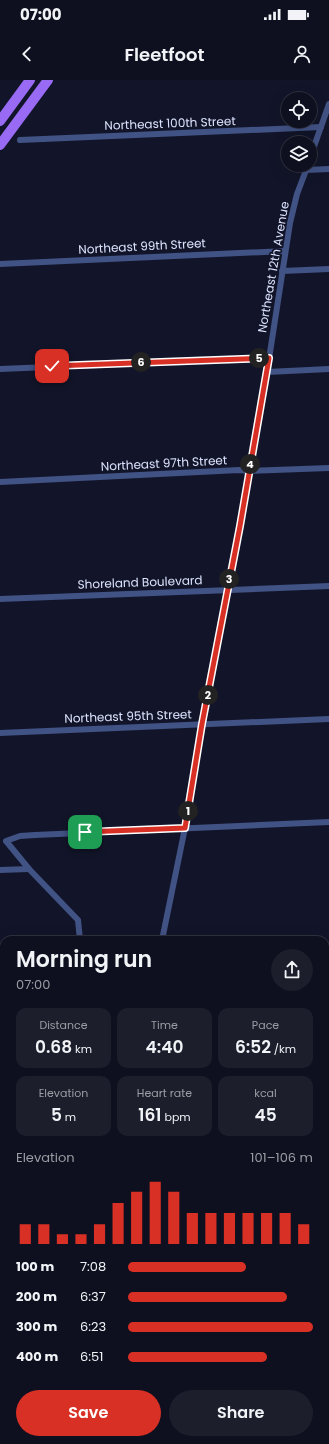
<!DOCTYPE html>
<html lang="en">
<head>
<meta charset="utf-8">
<style>
  body { margin:0; font-family:Poppins,sans-serif; background:#1c1e2c; color:#f1f3f6; height:100vh; display:flex; flex-direction:column; font-size:15px; white-space:nowrap }
  * { box-sizing:border-box; margin:0 }
  p { font-size:13px; color:#9b9da4 }
  .icon { flex:none; width:22px; height:22px; fill:none; stroke:currentColor; stroke-width:2; stroke-linecap:round; stroke-linejoin:round }
  .map { position:relative; flex:1; overflow:hidden }
  .details { position:absolute; left:0px; top:856px; width:329px; height:508px; display:flex; flex-direction:column; background:#0e101f; border-radius:12px 12px 0 0; box-shadow:0 4px 16px #0002,0 0 0 1px #2e303d }
  .details>* { flex:none }
  .tools { position:absolute; left:281px; top:12px; display:grid; gap:8px }
  .tools a { display:grid; place-items:center; width:36px; height:36px; border-radius:50%; background:#0e101f; box-shadow:0 4px 16px #0002,0 0 0 1px #2e303d; font-size:20px }
  .pin { position:absolute; display:grid; place-items:center; width:34px; height:34px; color:#fff; margin:-17px; border-radius:8px; box-shadow:0 2px 6px #0006 }
  .km { position:absolute; width:20px; height:20px; margin:-10px; border-radius:50%; background:#222; color:#fff; font-size:11px; line-height:20px; text-align:center }
  .round { display:grid; place-items:center; flex:none; width:42px; height:42px; border-radius:21px; background:#1c1e2c }
  .headline { display:flex; align-items:center; justify-content:space-between; height:68px; padding:0 16px }
  h1 { font-size:22px; font-weight:600; line-height:30px }
  .stats { display:grid; grid-template-columns:repeat(3,1fr); gap:6px; height:68px; padding:4px 16px }
  .stats div { display:grid; align-content:center; border-radius:10px; background:#1c1e2c; text-align:center }
  .stats b { font-size:17px; font-weight:600 }
  .stats small { font-size:11px; font-weight:400 }
  .stats p { font-size:11px }
  .chart { height:112px; padding:8px 16px }
  .chart p { display:flex; justify-content:space-between }
  .chart svg { width:100%; height:72px; margin-top:4px; stroke:#d93025; stroke-width:6 }
  .primary-button { display:flex; gap:8px; margin-top:auto; padding:8px 16px }
  .primary-button a { flex:1; height:46px; border-radius:24px; background:#d93025; color:#fff; font-size:16px; font-weight:600; line-height:46px; text-align:center }
  .primary-button a+a { background:#1c1e2c; color:#f1f3f6 }
  ul { padding:0 16px; list-style:none; font-size:13px }
  li { display:grid; grid-template-columns:64px 48px 1fr; align-items:center; height:30px }
  li i { height:10px; border-radius:5px; background:#d93025 }
  .status { display:flex; justify-content:space-between; align-items:center; height:28px; padding:0 20px; background:#0e101f; direction:ltr }
  .status svg { height:11px; fill:currentColor }
  header { display:flex; justify-content:space-between; align-items:center; height:52px; padding:0 16px; background:#0e101f; font-size:18px; font-weight:600 }
  .map>svg:first-child { display:block }
</style>
</head>
<body>
<div class="status"><b>07:00</b><svg viewBox="0 0 49 12"><path d="M0 12V9h3v3zM5 12V6h3v6zM10 12V3h3v9zM15 12V0h3v12zM26 1h20v11H26zM47 4h2v5h-2z"/></svg></div>
<header><svg class="icon" aria-label="back" viewBox="0 0 24 24"><path d="M15 5l-7 7 7 7"/></svg>Fleetfoot<svg class="icon" aria-label="person" viewBox="0 0 24 24"><circle cx="12" cy="8" r="4"/><path d="M4 21q1-7 8-7t8 7"/></svg></header>
<div class="map">
<svg width="329" height="1364" viewBox="0 0 329 1364">
  <rect width="100%" height="100%" fill="#121529"/>
  <rect fill="#0f3245" x="325" y="1202" width="4" height="29"/>
  <g fill="none" stroke-linecap="round" stroke-linejoin="round">
    <g stroke="#415284" stroke-width="6">
      <path d="M20,60l301,-13"/>
      <path d="M310,78l19,-54"/>
      <path d="M306,90l23,-1"/>
      <path d="M0,184l285,-13"/>
      <path d="M282,191l47,-2"/>
      <path d="M0,289l269,-11"/>
      <path d="M267,292l62,-3"/>
      <path d="M0,402l239,-12 10,1 80,-3"/>
      <path d="M0,519l329,-13"/>
      <path d="M0,653l329,-14"/>
      <path d="M0,790l29,-1"/>
      <path d="M80,860l-2,-20 -49,-51 -23,-28 14,-5 15,-1 294,-13"/>
      <path d="M162,860l23,-112 17,-104 38,-198 27,-154 23,-149 7,-29 11,-29"/>
      <path d="M325,874h4"/>
      <path d="M0,890h4"/>
      <path d="M325,981h4"/>
      <path d="M0,995l4,-1"/>
      <path d="M325,1088h4"/>
      <path d="M0,1099l4,-1"/>
      <path d="M325,1147h4"/>
      <path d="M0,1228h4"/>
      <path d="M325,1284h4"/>
      <path d="M325,1359h4"/>
      <path d="M145,1360l16,3 117,-3"/>
      <path d="M47,1361l32,-1"/>
    </g>
    <g stroke="#996bf4" stroke-width="10">
      <path d="M0,41l30,-41"/>
      <path d="M0,65l48,-65"/>
    </g>
  </g>
  <g fill="none" stroke-linecap="round" stroke-linejoin="round">
    <g stroke="#fff" stroke-width="8">
      <path id="route" d="M52,286l217,-8 -29,168 -38,198 -17,104 -100,4"/>
    </g>
    <use href="#route" stroke="#d93025" stroke-width="5"/>
  </g>
  <g text-anchor="middle" dominant-baseline="central" stroke-width="3.5" stroke-linejoin="round" paint-order="stroke">
    <g font-size="12" fill="#dce2fd" stroke="#121529">
      <text transform="translate(170 43) rotate(-2)">Northeast 100th Street</text>
      <text transform="translate(142 166) rotate(-3)">Northeast 99th Street</text>
      <text transform="translate(273 187) rotate(-80)">Northeast 12th Avenue</text>
      <text transform="translate(164 383) rotate(-3)">Northeast 97th Street</text>
      <text transform="translate(140 502) rotate(-2)">Shoreland Boulevard</text>
      <text transform="translate(128 636) rotate(-2)">Northeast 95th Street</text>
    </g>
  </g>
</svg>
<div class="tools">
<a><svg class="icon" aria-label="locate" viewBox="0 0 24 24"><circle cx="12" cy="12" r="6"/><path d="M12 2v4M12 18v4M2 12h4M18 12h4"/></svg></a>
<a><svg class="icon" aria-label="layers" viewBox="0 0 24 24"><path d="M12 4l9 5-9 5-9-5zM3 14l9 5 9-5"/></svg></a>
</div>
<div class="pin" style="left:85px;top:752px;background:#1e9e55"><svg class="icon" aria-label="arrive" viewBox="0 0 24 24"><path d="M6 21V4h12l-3 4 3 4H6"/></svg></div>
<div class="pin" style="left:52px;top:286px;background:#d93025"><svg class="icon" aria-label="check" viewBox="0 0 24 24"><path d="M5 12l5 5 9-10"/></svg></div>
<b class="km" style="left:188px;top:731px">1</b>
<b class="km" style="left:208px;top:615px">2</b>
<b class="km" style="left:229px;top:499px">3</b>
<b class="km" style="left:250px;top:384px">4</b>
<b class="km" style="left:259px;top:278px">5</b>
<b class="km" style="left:141px;top:282px">6</b>
<section class="details">
<div class="headline"><div><h1>Morning run</h1><p>07:00</p></div><a class="round"><svg class="icon" aria-label="share" viewBox="0 0 24 24"><path d="M12 15V3M7 8l5-5 5 5M5 13v7h14v-7"/></svg></a></div>
<div class="stats">
<div><p>Distance</p><b>0.68<small> km</small></b></div>
<div><p>Time</p><b>4:40</b></div>
<div><p>Pace</p><b>6:52<small> /km</small></b></div>
</div>
<div class="stats">
<div><p>Elevation</p><b>5<small> m</small></b></div>
<div><p>Heart rate</p><b>161<small> bpm</small></b></div>
<div><p>kcal</p><b>45</b></div>
</div>
<div class="chart"><p><span>Elevation</span>101–106 m</p>
<svg viewBox="0 0 160 44" preserveAspectRatio="none"><path d="M5 44V32M15 44V32M25 44V38M35 44V38M45 44V32M55 44V19M65 44V12M75 44V6M85 44V12M95 44V25M105 44V25M115 44V25M125 44V25M135 44V25M145 44V25M155 44V32"/></svg>
</div>
<ul>
<li><b>100 m</b>7:08<i style="width:64%"></i></li>
<li><b>200 m</b>6:37<i style="width:86%"></i></li>
<li><b>300 m</b>6:23<i style="width:100%"></i></li>
<li><b>400 m</b>6:51<i style="width:75%"></i></li>
</ul>
<div class="primary-button"><a>Save</a><a>Share</a></div>
</section>
</div>
</body>
</html>
